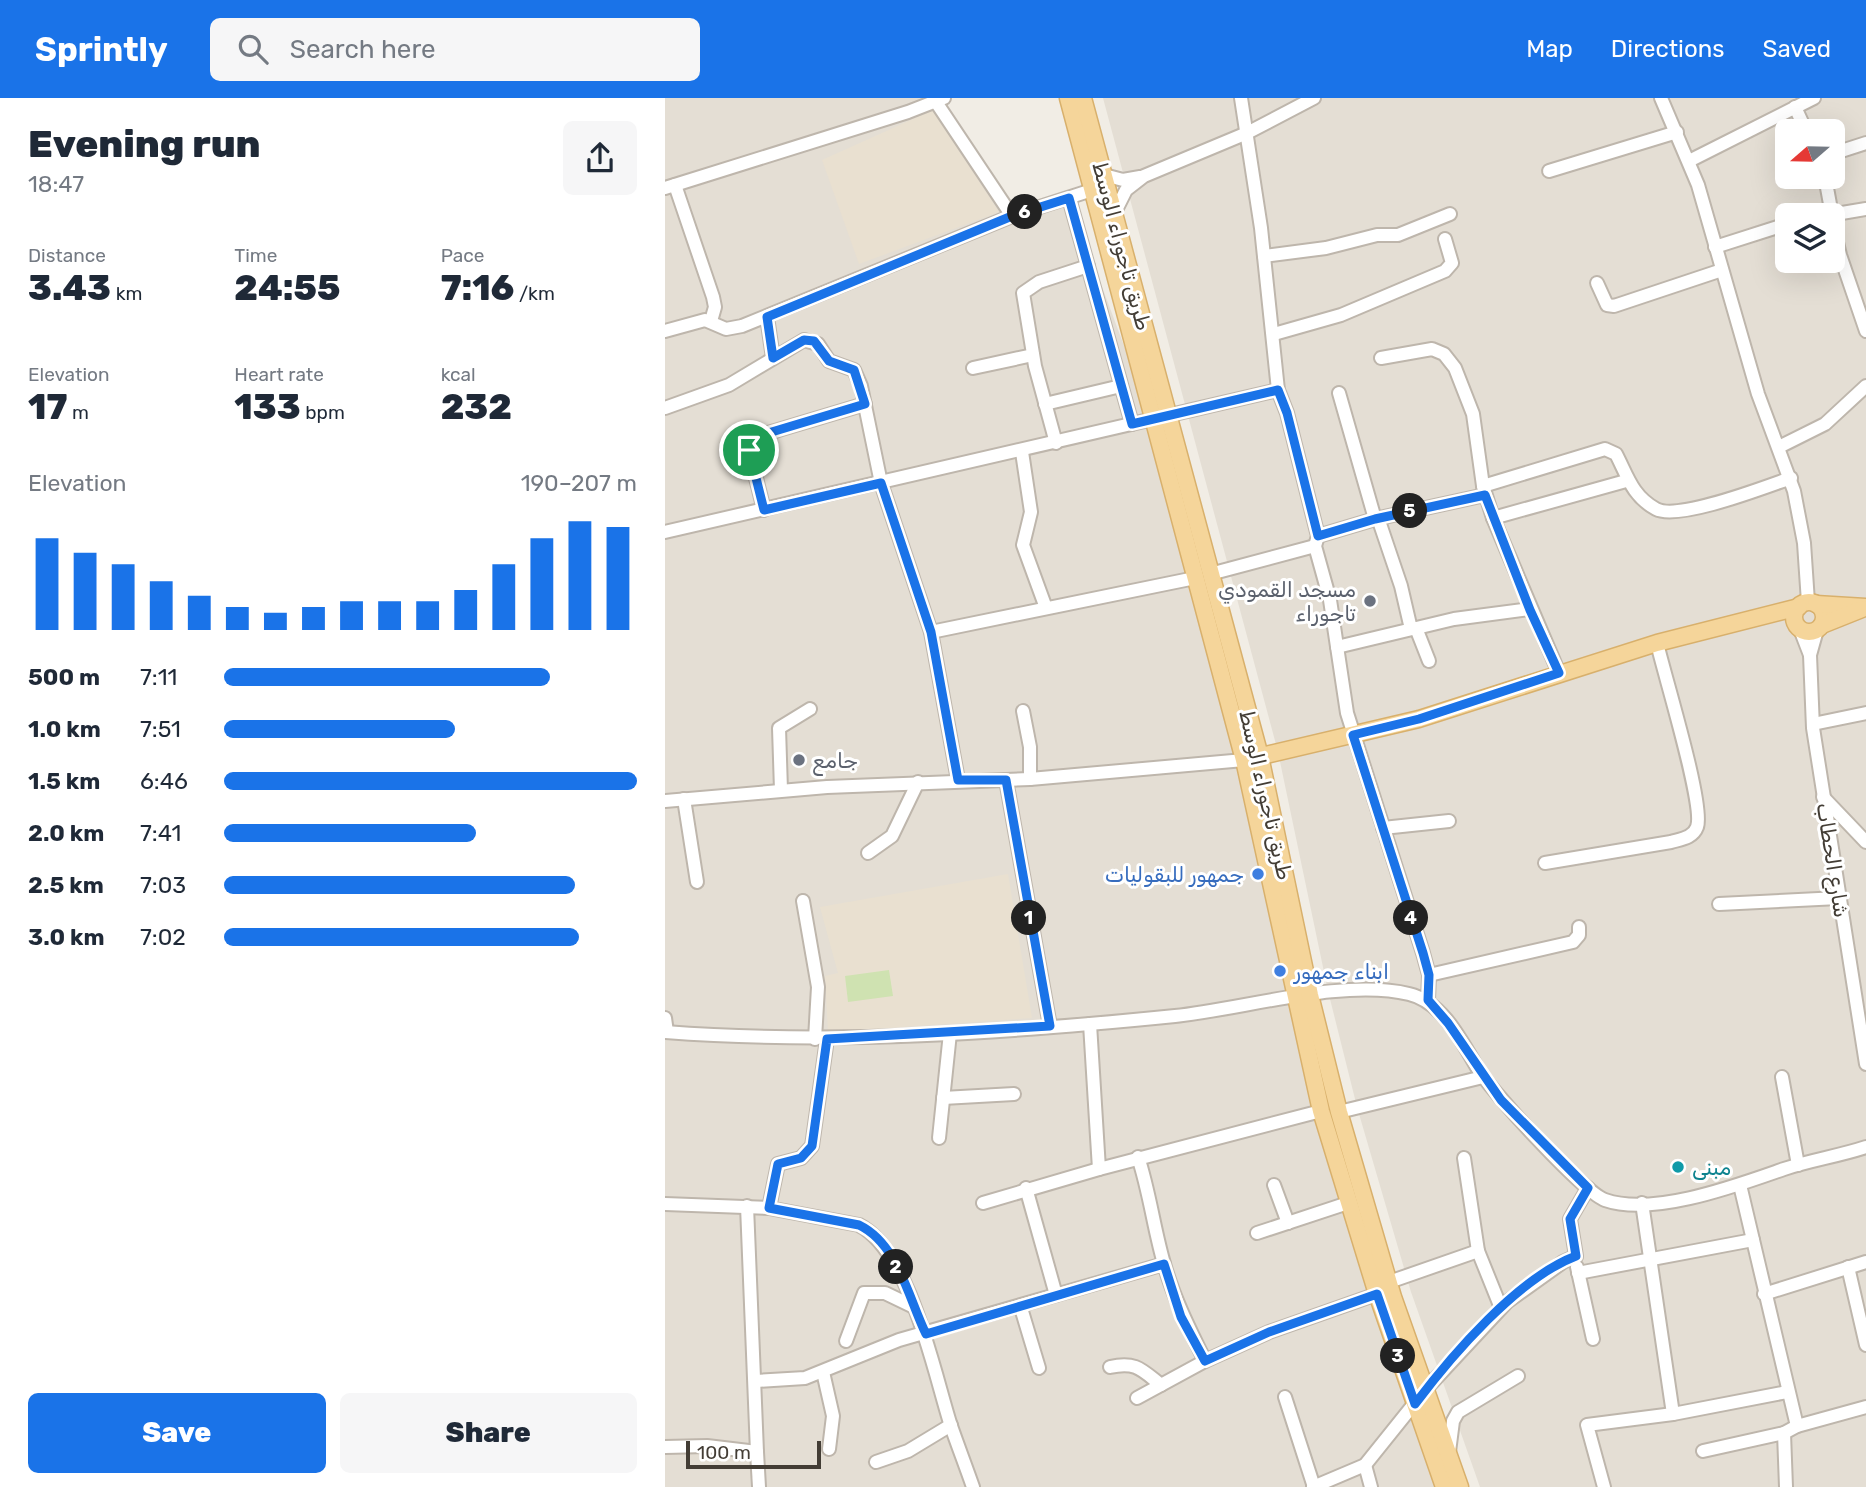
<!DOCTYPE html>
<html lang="en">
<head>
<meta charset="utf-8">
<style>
  body { margin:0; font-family:Rubik,"Noto Sans Arabic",sans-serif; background:#f6f6f7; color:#1f2937; height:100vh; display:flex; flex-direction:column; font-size:26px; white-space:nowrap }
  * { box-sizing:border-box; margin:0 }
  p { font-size:23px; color:#747a83 }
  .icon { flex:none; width:38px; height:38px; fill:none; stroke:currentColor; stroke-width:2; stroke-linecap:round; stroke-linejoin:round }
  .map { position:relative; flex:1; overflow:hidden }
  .drawer { display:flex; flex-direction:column; background:#fff; width:665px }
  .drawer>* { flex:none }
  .needle { width:46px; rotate:250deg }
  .tools { position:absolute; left:1110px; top:21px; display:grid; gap:14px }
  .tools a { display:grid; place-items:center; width:70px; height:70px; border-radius:10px; background:#fff; box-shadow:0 7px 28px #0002; font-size:35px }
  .scale { position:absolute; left:21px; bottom:18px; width:135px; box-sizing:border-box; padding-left:7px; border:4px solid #433d35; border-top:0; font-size:19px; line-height:24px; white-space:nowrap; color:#433d35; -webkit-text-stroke:5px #fff; paint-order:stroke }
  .pin { position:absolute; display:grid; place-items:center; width:60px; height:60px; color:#fff; margin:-30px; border:4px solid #fff; border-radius:50%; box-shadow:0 2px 7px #0007 }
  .km { position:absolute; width:35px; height:35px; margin:-18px; border-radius:50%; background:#222; color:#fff; font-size:19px; line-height:35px; text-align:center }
  .round { display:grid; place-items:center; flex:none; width:74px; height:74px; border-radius:10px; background:#f6f6f7 }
  .overview { display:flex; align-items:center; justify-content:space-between; height:119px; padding:0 28px }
  h1 { font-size:38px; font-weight:800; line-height:52px }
  .figures { display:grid; grid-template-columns:repeat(3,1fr); gap:10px; height:119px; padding:7px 28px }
  .figures div { display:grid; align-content:center }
  .figures b { font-size:35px; font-weight:800 }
  .figures small { font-size:19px; font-weight:400 }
  .figures p { font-size:19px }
  .chart { height:196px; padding:14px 28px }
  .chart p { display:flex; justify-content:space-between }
  .chart svg { width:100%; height:126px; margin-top:7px; stroke:#1a73e8; stroke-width:6 }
  .action { display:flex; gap:14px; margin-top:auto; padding:14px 28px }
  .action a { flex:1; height:80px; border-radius:10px; background:#1a73e8; color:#fff; font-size:28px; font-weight:800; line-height:80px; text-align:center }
  .action a+a { background:#f6f6f7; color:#1f2937 }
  ul { padding:0 28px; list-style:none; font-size:23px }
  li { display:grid; grid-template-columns:112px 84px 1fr; align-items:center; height:52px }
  li i { height:18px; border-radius:9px; background:#1a73e8 }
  header { display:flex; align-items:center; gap:42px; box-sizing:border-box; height:98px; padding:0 35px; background:#1a73e8; color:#fff }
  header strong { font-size:33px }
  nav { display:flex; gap:38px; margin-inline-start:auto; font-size:24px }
  .search { width:490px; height:63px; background:#f6f6f7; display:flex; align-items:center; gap:18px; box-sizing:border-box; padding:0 24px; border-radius:10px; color:#747a83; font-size:26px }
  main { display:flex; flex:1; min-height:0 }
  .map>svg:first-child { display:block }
</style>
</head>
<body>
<header>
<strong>Sprintly</strong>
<div class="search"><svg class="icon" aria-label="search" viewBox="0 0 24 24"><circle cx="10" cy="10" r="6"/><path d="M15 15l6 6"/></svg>Search here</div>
<nav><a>Map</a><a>Directions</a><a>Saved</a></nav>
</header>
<main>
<section class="drawer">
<div class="overview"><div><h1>Evening run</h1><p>18:47</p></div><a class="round"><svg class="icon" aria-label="share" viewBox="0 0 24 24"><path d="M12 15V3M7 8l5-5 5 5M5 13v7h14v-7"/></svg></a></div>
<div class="figures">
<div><p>Distance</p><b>3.43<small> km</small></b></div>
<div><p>Time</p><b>24:55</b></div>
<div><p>Pace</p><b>7:16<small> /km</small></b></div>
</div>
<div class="figures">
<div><p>Elevation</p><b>17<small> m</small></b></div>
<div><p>Heart rate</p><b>133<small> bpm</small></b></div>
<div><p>kcal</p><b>232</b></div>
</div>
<div class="chart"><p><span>Elevation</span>190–207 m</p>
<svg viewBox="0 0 160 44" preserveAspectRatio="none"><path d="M5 44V12M15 44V17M25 44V21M35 44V27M45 44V32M55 44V36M65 44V38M75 44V36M85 44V34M95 44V34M105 44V34M115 44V30M125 44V21M135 44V12M145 44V6M155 44V8"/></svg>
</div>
<ul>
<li><b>500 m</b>7:11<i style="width:79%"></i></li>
<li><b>1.0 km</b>7:51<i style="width:56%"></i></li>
<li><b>1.5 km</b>6:46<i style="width:100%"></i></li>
<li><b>2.0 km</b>7:41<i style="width:61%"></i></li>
<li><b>2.5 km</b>7:03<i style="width:85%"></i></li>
<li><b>3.0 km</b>7:02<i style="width:86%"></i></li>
</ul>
<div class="action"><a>Save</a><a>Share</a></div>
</section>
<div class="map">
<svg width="1201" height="1389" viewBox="0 0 1201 1389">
  <rect width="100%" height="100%" fill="#f1ede5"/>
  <g fill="#e4ded4" fill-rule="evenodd">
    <path d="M0,0h279l-8,4 76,113 57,-17 83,223 92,339 50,236 150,491h-779z"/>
    <path d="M438,0h763v1389h-386l-69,-195 -54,-185 -29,-116 -50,-239zM1122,33h45v46h-45zM1122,117h45v46h-45z"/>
  </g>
  <g fill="#e9e0d0">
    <path d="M268,12l66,102 -140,52 -37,-104z"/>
    <path d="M343,776l24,144 -204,14 -3,-56 13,-3 -18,-66z"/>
  </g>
  <path fill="#cfe2b1" d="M224,872l4,26 -45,6 -3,-26z"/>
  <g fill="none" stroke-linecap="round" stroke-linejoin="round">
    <g stroke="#beb6ac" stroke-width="16">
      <g id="minor">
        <path d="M576,0l20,130 17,162 9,23 31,123 -3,10 15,54 17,113 76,240 6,22 -1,25"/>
        <path d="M996,0l37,87 60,209 36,97 10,52 4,59"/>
        <path d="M271,4l76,114 80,-26"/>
        <path d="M1130,9l11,24"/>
        <path d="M1167,56l34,-11"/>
        <path d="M1024,63l125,-63"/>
        <path d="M884,73l128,-39"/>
        <path d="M439,77l19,5 17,-3"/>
        <path d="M1160,79l7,38"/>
        <path d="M10,87l38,112 2,10 -4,14"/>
        <path d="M0,90l243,-76 36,-14"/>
        <path d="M404,100l63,226"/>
        <path d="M449,116l12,-24 18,-14 103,-43 67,-35"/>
        <path d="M1165,117l36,-6"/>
        <path d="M1167,124l8,33 26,76"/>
        <path d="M1050,149l72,-23"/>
        <path d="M599,158l62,-8 51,-13h21l52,-21"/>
        <path d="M932,185l10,22 7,1 108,-36"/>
        <path d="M102,219l6,41"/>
        <path d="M0,233l40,-11 21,9 16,-3 270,-110"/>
        <path d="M609,236l67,-19 104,-44 7,-8 -7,-24"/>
        <path d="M716,260l51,-9 12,5 11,14 18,46 10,72 10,32 66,155"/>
        <path d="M308,270l60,-13"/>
        <path d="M674,295l36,126"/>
        <path d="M380,306l76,-18"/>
        <path d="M0,310l64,-23 75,-45 14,4 11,17 25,9 7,16 20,97 50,149 27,148"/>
        <path d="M391,345l-21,-77 -12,-73 16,-11 49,-16"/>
        <path d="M1114,349l46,-23 41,-38"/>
        <path d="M357,354l9,60 -8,33 23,63"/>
        <path d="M818,388l122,-37 11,5c11,21 16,42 40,55 22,12 109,-22 135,-31"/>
        <path d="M99,412l-15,-60 6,-13 110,-33"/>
        <path d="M713,420l23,68 10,43"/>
        <path d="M828,420l133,-37"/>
        <path d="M0,434l613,-142"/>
        <path d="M653,438l57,-17 110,-24"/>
        <path d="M545,476l105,-28"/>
        <path d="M751,530l13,33"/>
        <path d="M1135,531l10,26"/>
        <path d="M1152,532l-7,25 3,73 53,336"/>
        <path d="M266,534l264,-54"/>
        <path d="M672,549l117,-28 76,-10"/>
        <path d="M358,613l7,36v32"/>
        <path d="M1148,626l53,-11"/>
        <path d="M341,682l44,246"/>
        <path d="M116,692l-2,-62 31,-19"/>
        <path d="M1158,699l43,45"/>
        <path d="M19,701l13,83"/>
        <path d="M0,703l162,-14 203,-8 214,-19"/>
        <path d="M718,730l66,-7"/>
        <path d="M203,755l24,-17 26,-54"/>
        <path d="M880,765l126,-21c10,-3 22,-4 26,-15 8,-21 -33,-153 -40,-184"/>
        <path d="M138,803l15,86 -3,52"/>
        <path d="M1054,806l120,-6"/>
        <path d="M764,877l144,-33 6,-7v-8"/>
        <path d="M0,920l2,14"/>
        <path d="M425,926l9,145 222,-58"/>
        <path d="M0,934c171,13 341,1 510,-16 68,-7 169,-38 234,-22 34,8 53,48 69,75 14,23 105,123 127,131 48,17 133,-15 179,-31 27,-9 55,-13 82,-22"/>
        <path d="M1117,979l16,88"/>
        <path d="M278,1000l71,-4"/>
        <path d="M674,1014l144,-35"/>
        <path d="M274,1040l11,-105"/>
        <path d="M473,1059c12,36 16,74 27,110 10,34 25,63 40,94"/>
        <path d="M799,1060l14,93 23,57"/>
        <path d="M609,1087l14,38"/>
        <path d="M1075,1087l57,241"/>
        <path d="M361,1090l30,107"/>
        <path d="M318,1105l116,-34"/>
        <path d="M977,1105l31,211"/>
        <path d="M0,1106l104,4 90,17c51,26 75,148 92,201 7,20 15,41 22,61"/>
        <path d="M104,1110l9,-44 23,-6 11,-12 15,-107"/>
        <path d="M592,1135l91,-30"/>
        <path d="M912,1169l16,72"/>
        <path d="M1183,1169l18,78"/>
        <path d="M913,1175l175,-33"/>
        <path d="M724,1184l89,-31"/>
        <path d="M1099,1196l102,-32"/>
        <path d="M356,1210l18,60"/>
        <path d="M181,1243l18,-48h21l27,13"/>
        <path d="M445,1269c26,-6 32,3 51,18"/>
        <path d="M158,1274l10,44 -4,33"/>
        <path d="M91,1283l49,-3 94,-38 265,-76"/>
        <path d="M620,1299l29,90"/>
        <path d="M472,1300l68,-37 64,-29 108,-38"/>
        <path d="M1119,1335l2,54"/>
        <path d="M0,1349l42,-1 50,6 -10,-246"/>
        <path d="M1038,1353l81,-18 13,-7 69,-19"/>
        <path d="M92,1354l2,35"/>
        <path d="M784,1354l4,-31 5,-9 60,-36"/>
        <path d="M211,1364l32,-11 43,-26"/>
        <path d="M700,1367l6,22"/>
        <path d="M648,1389l52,-22 61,-76 81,-87 56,-40 13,-6 -6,-37 18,-31"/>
        <path d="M939,1389l-17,-62 86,-11 114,-22"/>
      </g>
    </g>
    <g stroke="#d8b06c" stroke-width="19">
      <g id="major">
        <path d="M403,0l176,662 77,351 56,183 67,193"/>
        <path d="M418,0l177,658 50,239 29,117 54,185 67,190"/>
        <circle cx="1144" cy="519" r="15"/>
        <path d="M1151,506l50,3"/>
        <path d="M1157,527l40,-16"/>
        <path d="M584,661l170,-40 238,-76 142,-36"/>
      </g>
    </g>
    <use href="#minor" stroke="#fff" stroke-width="12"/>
    <use href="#major" stroke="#f5d59a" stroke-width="16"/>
  </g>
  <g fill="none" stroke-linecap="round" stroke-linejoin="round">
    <g stroke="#fff" stroke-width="14">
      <path id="route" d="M404,100l63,226 146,-34 9,23 31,123 57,-17 110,-24 45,115 29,63 -140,46 -66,16 70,218 6,22 -1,25 20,23 53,77 87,88 -18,31 6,37c-58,22 -124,99 -161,148l-38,-110 -108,38 -64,29 -24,-44 -17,-53 -238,70c-18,-37 -28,-90 -67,-109l-90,-17 9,-44 23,-6 11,-12 15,-107 223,-13 -44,-246h-48l-27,-148 -50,-149 -117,27 -15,-60 6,-13 110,-33 -11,-34 -25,-9 -15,-20 -10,-1 -31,18 -6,-41 245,-101z"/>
    </g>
    <use href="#route" stroke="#1a73e8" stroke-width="9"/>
  </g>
  <g fill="#6b7280" stroke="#fff" stroke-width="2.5">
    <circle cx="705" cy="503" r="7"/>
    <circle cx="134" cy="662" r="7"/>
  </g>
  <g fill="#3f7fe0" stroke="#fff" stroke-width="2.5">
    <circle cx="593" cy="776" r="7"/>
    <circle cx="615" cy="873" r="7"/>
  </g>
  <circle fill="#0f9aa8" stroke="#fff" stroke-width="2.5" cx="1013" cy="1069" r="7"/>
  <g text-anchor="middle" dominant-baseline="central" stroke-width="6" stroke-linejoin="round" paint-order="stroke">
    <g font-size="21" fill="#433d35" stroke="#fff">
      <text transform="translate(457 148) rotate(75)">طريق تاجوراء الوسط</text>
      <text transform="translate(601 697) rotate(77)">طريق تاجوراء الوسط</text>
      <text transform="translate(1168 762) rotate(81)">شارع الحطاب</text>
    </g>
    <g font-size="21" fill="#5b616d" stroke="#fff" text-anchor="end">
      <text x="691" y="491">مسجد القمودي<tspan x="691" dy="24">تاجوراء</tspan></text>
      <text x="148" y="662" text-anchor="start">جامع</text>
    </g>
    <g font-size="21" fill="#366cbe" stroke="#fff" text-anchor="end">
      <text x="579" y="776">جمهور للبقوليات</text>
      <text x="629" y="873" text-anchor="start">ابناء جمهور</text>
    </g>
    <g font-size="21" fill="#0d838f" stroke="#fff" text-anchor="start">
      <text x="1027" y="1069">مبنى</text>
    </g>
  </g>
</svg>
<div class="tools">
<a><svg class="needle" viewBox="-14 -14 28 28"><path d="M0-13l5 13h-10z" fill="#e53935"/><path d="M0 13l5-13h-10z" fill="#747a83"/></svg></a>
<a><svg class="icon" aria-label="layers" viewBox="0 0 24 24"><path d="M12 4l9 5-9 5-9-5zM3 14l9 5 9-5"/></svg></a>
</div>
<div class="scale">100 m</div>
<div class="pin" style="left:84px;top:352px;background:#1e9e55"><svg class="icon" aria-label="arrive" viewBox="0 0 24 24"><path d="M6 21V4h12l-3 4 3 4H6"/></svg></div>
<b class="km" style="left:364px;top:820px">1</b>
<b class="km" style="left:231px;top:1169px">2</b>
<b class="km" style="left:733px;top:1258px">3</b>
<b class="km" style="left:746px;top:820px">4</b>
<b class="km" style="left:745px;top:413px">5</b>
<b class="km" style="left:360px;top:114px">6</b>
</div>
</main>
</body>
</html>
